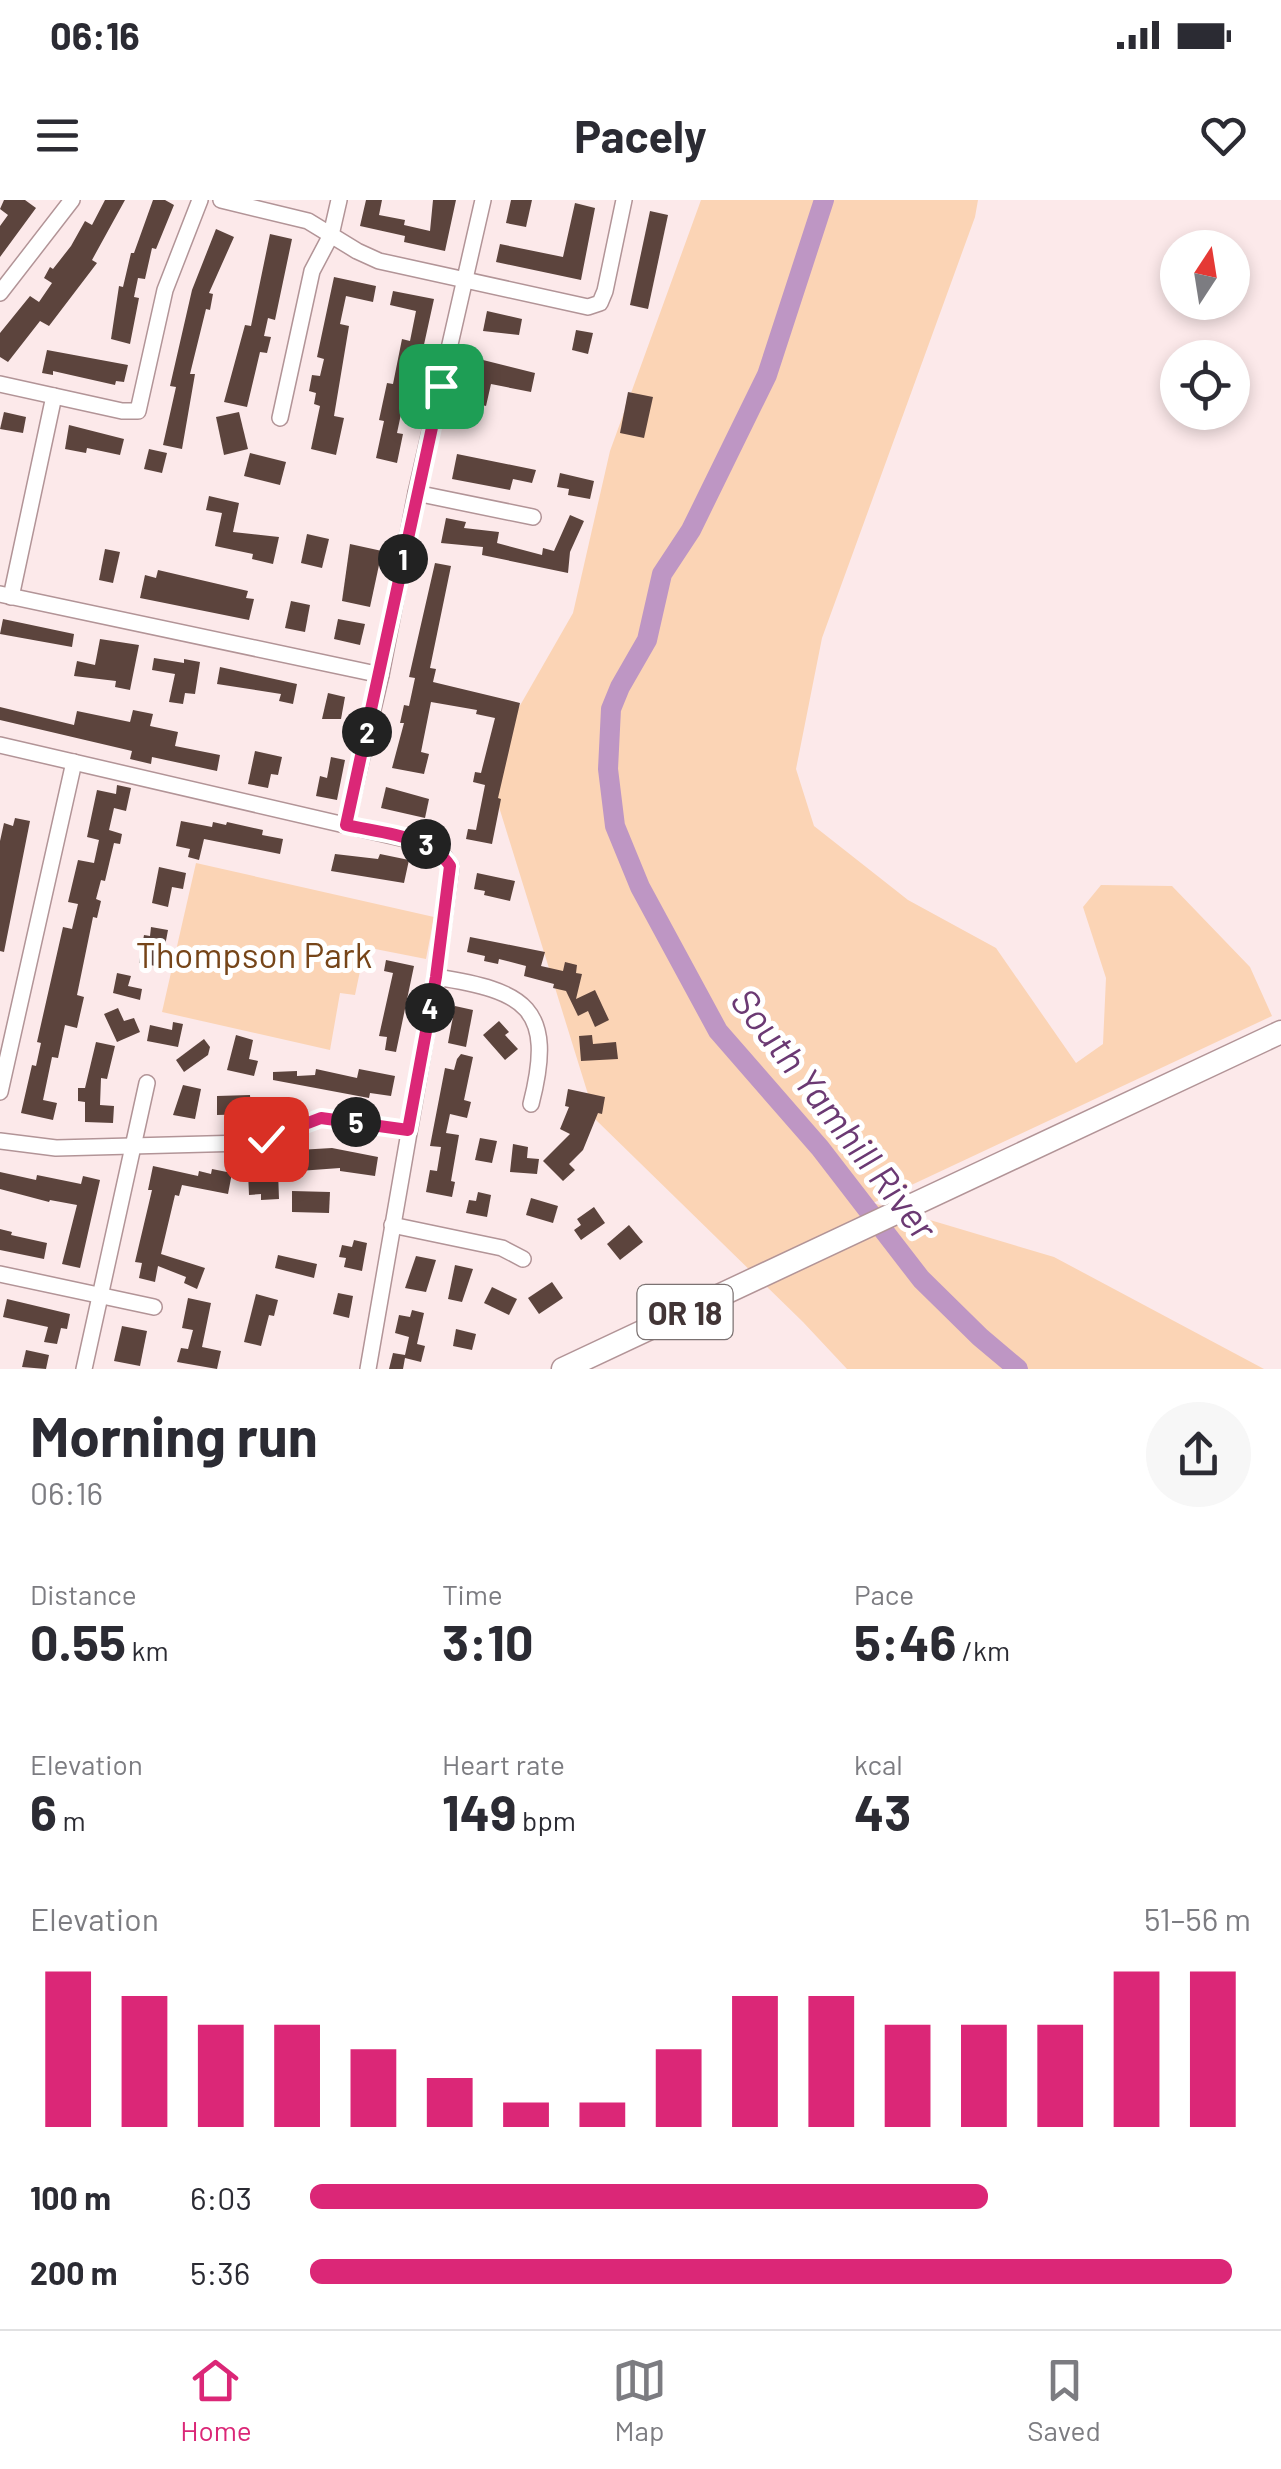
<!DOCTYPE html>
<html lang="en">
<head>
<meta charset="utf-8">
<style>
  body { margin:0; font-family:Barlow,sans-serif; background:#f7f7f7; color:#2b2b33; height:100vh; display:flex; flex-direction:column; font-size:38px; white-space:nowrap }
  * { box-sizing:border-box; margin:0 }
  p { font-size:32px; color:#7c7c81 }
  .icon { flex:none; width:55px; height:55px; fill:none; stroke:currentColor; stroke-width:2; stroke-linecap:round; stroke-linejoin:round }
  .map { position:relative; height:1169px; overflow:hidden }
  .sheet { display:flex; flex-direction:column; background:#fff; flex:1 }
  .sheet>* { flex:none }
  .needle { width:65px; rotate:12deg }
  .tools { position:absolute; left:1160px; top:30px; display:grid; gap:20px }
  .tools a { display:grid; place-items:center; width:90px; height:90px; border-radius:50%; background:#fff; box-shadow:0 5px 15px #0003; font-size:50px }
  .pin { position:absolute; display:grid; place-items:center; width:85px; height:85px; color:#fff; margin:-42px; border-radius:20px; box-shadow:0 5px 15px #0006 }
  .km { position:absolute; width:50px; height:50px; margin:-25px; border-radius:50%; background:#222; color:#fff; font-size:28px; line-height:50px; text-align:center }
  .round { display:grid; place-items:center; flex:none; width:105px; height:105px; border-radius:52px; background:#f7f7f7 }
  .head { display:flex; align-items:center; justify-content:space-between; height:170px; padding:0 30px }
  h1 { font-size:55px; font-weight:700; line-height:75px }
  .stats { display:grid; grid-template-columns:repeat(3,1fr); gap:15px; height:170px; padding:10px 30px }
  .stats div { display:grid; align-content:center }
  .stats b { font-size:50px; font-weight:700 }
  .stats small { font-size:28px; font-weight:400 }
  .stats p { font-size:28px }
  .chart { height:280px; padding:20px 30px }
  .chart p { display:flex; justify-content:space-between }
  .chart svg { width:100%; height:180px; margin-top:10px; stroke:#db2777; stroke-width:6 }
  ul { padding:0 30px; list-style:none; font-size:32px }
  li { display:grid; grid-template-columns:160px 120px 1fr; align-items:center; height:75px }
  li i { height:25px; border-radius:12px; background:#db2777 }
  .status { display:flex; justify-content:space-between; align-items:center; height:70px; padding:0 50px; background:#fff; direction:ltr }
  .status svg { height:28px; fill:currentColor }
  header { display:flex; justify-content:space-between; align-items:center; height:130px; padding:0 30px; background:#fff; font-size:45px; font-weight:700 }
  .tabs { display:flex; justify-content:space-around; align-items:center; height:140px; border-top:2px solid #e1e1e2; background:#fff; font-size:28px; color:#7c7c81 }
  .tabs a { display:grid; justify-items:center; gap:5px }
  .tabs .active { color:#db2777 }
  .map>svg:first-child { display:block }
</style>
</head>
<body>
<div class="status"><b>06:16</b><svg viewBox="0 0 49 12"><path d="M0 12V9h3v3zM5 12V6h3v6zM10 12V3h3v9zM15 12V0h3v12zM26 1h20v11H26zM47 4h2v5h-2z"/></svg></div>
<header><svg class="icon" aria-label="menu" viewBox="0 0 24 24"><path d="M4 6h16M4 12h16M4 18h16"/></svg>Pacely<svg class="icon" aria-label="heart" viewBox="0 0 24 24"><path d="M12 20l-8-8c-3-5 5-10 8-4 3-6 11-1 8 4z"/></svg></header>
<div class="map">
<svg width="1281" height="1169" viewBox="0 0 1281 1169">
  <rect width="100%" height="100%" fill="#fce9ea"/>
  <g fill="#fbd4b5">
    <path d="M701,0h277l-3,17 -153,421 -26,131 18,57 94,74 88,48 80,115 27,-19 3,-66 -23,-71 18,-22 71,1 78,81 22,49 -399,187 181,54 210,112h-417l-44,-47 -207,-202 -110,-355 87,-152 37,-162z"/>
    <path d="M196,663l238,54 -8,42 -61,-12 -10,48 -15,-2 -10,57 -168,-38z"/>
  </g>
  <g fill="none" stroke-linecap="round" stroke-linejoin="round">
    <path stroke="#be96c4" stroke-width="20" d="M824,0l-57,175 -76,155 -29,44 -15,66 -27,47 -9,22 -3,60 7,57 25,61 78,144 102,117 101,131 59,58 38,32"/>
  </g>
  <g fill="#5c443d">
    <path d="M4,0h21l11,8 -36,49v-31l8,-11 -8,-6z"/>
    <path d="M105,0h20l-33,60 5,3 -48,63 -9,-5 -32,41 -8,-5v-24l30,-37 9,6 13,-19 -8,-5 6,-11 3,2 18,-23 14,-25 7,4z"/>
    <path d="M153,0h12l9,5 -18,44 -4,-1 -7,31 -7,-1 -4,19 5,1 -9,46 -19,-5 8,-53 4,1 8,-34h3z"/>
    <path d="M366,0h16l-3,15 26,5 -1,5 26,6 3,-31h23l-11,51 -41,-9 1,-6 -45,-10z"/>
    <path d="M511,0h21l-6,27 -20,-4z"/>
    <path d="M575,3l20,5 -14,72 -85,-18 4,-18 63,13z"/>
    <path d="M650,11l18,4 -20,94 -18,-4z"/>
    <path d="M216,29l18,8 -25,56 4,1 -3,16 -4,-1 -16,65h5l-13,75 -19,-4 13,-58 -6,-1 22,-96z"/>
    <path d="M270,34l22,5 -17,81 -7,-2 -4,18 7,1 -4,16 -7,-1 -13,55 -23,-5 21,-77 6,1z"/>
    <path d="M334,77l42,9 -3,16 -27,-6 -6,28 9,2 -15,90 10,2 -8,37 -25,-6 9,-43 -6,-2 2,-11 -7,-2 3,-16 8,1 4,-17 -7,-2z"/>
    <path d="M393,91l41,8 -18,82 -7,-1 -4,18 6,1 -3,16 -7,-1 -4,19 6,1 -6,29 -21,-5 8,-37 -5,-1 8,-37 6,1 9,-45 8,2 6,-30 -26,-6z"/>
    <path d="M487,111l35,8 -3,16 -36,-4z"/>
    <path d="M576,130l17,3 -5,21 -16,-4z"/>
    <path d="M47,150l81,15 -4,17 -8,-1 -1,4 -62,-14v4l-11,-2z"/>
    <path d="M479,159l56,14 -4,19 -40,-8 -5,22 -16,-4z"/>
    <path d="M628,192l25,5 -9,41 -24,-5z"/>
    <path d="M4,212l22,5 -3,16 -23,-4z"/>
    <path d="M239,212l9,37 -24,6 -8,-38z"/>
    <path d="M69,225l55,14 -4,16 -33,-7 -1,5 -21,-4z"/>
    <path d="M149,249l18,4 -5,20 -18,-4z"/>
    <path d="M250,253l36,9 -6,23 -36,-9z"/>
    <path d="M457,254l79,16 -4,13 -19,-4 -3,11 -58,-11z"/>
    <path d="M560,273l34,8 -4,18 -22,-4 1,-6 -12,-2z"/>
    <path d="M209,296l30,7 -6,29 46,5 -6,27 -21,-5 1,-5 -38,-8 7,-33 -16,-3z"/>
    <path d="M570,315l14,6 -14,31 -2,21 -86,-18 1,-8 -42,-4 5,-25 20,4 -2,6 35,4 -2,11 45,12 1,-7 11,3z"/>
    <path d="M307,334l22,5 -7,29 -21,-5z"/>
    <path d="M350,344l32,7 -12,56 -28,-6z"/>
    <path d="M105,349l15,3 -7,31 -14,-3z"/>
    <path d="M435,363l16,3 -21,102 6,1 -3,13 87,21 -22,95 3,1 -9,45 -26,-5 2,-10 8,1 9,-45 -12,-3 2,-10 6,1 14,-55 -19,-4 1,-4 -46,-8 -10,50 8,2 -5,20 -32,-6 12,-45h-4l4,-18 5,1 6,-28 -6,-1z"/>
    <path d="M158,370l90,21 -2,7 8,1 -5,21 -109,-22 5,-23 11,3z"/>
    <path d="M291,401l19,4 -5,27 -20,-4z"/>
    <path d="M3,419l71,15 -2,13 -72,-13z"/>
    <path d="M338,419l27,5 -5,21 -26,-6z"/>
    <path d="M100,439l39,6 -9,45 -15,-3 1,-6 -42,-5 3,-15 18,4z"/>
    <path d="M154,458l30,5v-4l16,3 -5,32 -10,-1 -2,11 -14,-2 6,-28 -23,-4z"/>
    <path d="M220,467l77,17 -4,20 -14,-3 2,-7 -64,-10z"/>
    <path d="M328,493l17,4 -4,22h-19z"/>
    <path d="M0,507l74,18 3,-14 53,11 3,-12 20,4 -3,12 28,6 -3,14 45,9 -3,16 -65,-14 -1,7 -21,-5 2,-8 -132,-31z"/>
    <path d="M255,551l27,6 -4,18 -7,-1 -3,14 -20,-4z"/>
    <path d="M331,557l14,3 -8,40 -21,-4 4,-20 7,2z"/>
    <path d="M117,585l14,3 -5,23 -12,-3 -5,22 13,4 -2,10 -6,-1 -9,38 -4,-1 -5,19 5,2 -4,17 -4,-1 -16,78 7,2 -7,31 -12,-3 -7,33 -6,-1 -9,43 14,3 -4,17 -32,-7 11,-48 4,1 5,-23 -4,-1 26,-115 9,2 6,-25 -10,-2 10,-42 16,3 5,-23 -12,-3 10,-47 19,4z"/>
    <path d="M386,587l43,12 -4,19 -44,-10z"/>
    <path d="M15,618l15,3 -26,131 -4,-1v-110l4,-18 9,3z"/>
    <path d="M181,621l31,6 1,-5 13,3 1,-3 36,8 -1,5 21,4 -3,15 -76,-15 -5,21 -11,-3 2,-8 -14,-3z"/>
    <path d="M335,654l43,5 2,-5 29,6 -5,23 -73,-12z"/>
    <path d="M159,667l27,6 -3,16 -11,-2 -4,20 -16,-4z"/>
    <path d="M477,673l38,8 -5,20 -26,-6 1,-4 -11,-2z"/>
    <path d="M151,727l17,3 -7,37 -22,-4 5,-28 6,1z"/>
    <path d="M470,737l75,15 -4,14 22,5 2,-9 12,3 -1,8 6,1 -6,25 19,-9 14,30 -14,7 -7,-16 -10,5 -12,-25 -13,-3 1,-4 -30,-8 2,-10 -27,-7 -1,5 -14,-3 1,-5 -18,-4z"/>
    <path d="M386,760l28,6 -18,86 -11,-2 2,-13 -8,-1 14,-63 -9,-2z"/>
    <path d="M117,773l14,3 -3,10 14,3 -2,11 -27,-7z"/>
    <path d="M455,806l18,4 -7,37 -18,-4z"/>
    <path d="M118,808l6,13 10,-3 6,14 -23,10 -13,-28z"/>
    <path d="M499,821l10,11 -4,3 13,14 -13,11 -22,-25z"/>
    <path d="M173,822l10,2 -5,23 -31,-6 3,-16 22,5z"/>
    <path d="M236,835l17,5 -4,19 9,2 -4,15 -27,-6z"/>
    <path d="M592,835l1,9 23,-2 2,17 -37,2 -2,-25z"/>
    <path d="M204,839l6,8 -2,8 -24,17 -8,-12z"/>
    <path d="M96,842l19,4 -8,33 -6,-1 -1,27 14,1 -1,17 -28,-1v-20l-7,-1v-13h7z"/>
    <path d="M461,854l12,3 -9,43 7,2 -4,16 -17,-4 -4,19 13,2 -8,46 4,1 -3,15 -26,-5 4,-22 7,1 4,-24 -11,-1 15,-78 9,2 3,-11z"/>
    <path d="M316,869l41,9 2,-9 36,7 -4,20 -21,-3 -1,5 -96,-18v-8l24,-1v5l18,-1z"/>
    <path d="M183,885l18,4 -6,30 -22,-4z"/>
    <path d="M568,889l37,8 -3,17 -4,-1 -15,37 -14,14 6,6 -12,11 -20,-20 27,-27 -10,-5 9,-22 -4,-1z"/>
    <path d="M250,895l1,19 -34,1v-19z"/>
    <path d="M480,938l17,3 -5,22 -17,-3z"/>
    <path d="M513,944l15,3 -1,11 12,1 -2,15 -27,-2z"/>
    <path d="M332,948l46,9 -3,19 -35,-5v-3l-41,3 -1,-21z"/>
    <path d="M153,966l45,10 1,-5 12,3 1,-5 20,4 -4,21 -46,-9 -3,11 -4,-1 -14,59 44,14 -8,21 -13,-6 2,-6 -28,-11 -3,16 -16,-4 3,-15 -7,-1 17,-72h-4z"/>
    <path d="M278,971l1,28 -18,1v-6l-12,1 -1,-23z"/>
    <path d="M0,972l36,8 1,-5 44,9 2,-8 17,4 -20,88 -18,-4 15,-59 -27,-5 -1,2 -49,-13z"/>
    <path d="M292,991l38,1 -1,21 -37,-1z"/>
    <path d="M478,992l13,3 -4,22 -21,-4 3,-13 7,1z"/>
    <path d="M531,998l27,8 -5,17 -27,-8z"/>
    <path d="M594,1007l11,16 -24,17 -7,-10 7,-5 -4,-6z"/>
    <path d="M629,1025l14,17 -23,18 -13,-16z"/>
    <path d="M0,1029l12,3 -1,3 36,8 -3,16 -44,-9z"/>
    <path d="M354,1040l13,3 -5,28 -18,-4 2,-9 -7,-1 3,-12 10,2z"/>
    <path d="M278,1055l39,9 -3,14 -39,-10z"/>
    <path d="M416,1056l20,4 -10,32 -21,-4z"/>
    <path d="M455,1065l18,4 -11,33 -14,-3z"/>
    <path d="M552,1082l11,16 -24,16 -11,-16z"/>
    <path d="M492,1087l25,12 -8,16 -25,-12z"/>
    <path d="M338,1093l15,3 -4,22 -16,-4z"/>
    <path d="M256,1094l22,6 -4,16 -5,-1 -8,31 -17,-4z"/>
    <path d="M188,1098l23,5 -9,44 19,4 -4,18 -40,-7 4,-14 7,1 5,-19 -11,-2z"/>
    <path d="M7,1099l63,15 -3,15 -6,-1 -4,16 -13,-2 4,-15 -45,-10z"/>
    <path d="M412,1110l12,3 -7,31 8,2 -4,16 -16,-4 -2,11h-14l4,-16 12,2 4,-18 -14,-4 4,-18 11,2z"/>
    <path d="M122,1126l25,5 -7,35 -26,-5z"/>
    <path d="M456,1129l20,5 -4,16 -19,-4z"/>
    <path d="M26,1150l23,5 -3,14 -24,-2z"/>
  </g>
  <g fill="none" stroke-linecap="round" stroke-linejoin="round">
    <g stroke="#b29497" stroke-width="18">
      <g id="minor">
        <path d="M221,0l87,21 49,30 22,10 209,46 12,-4 5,-12 19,-91"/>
        <path d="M0,93l72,-93"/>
        <path d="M0,184l122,27h16l27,-121 35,-90"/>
        <path d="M280,218l32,-147 19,-36 8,-35"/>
        <path d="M416,293l117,24"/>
        <path d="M0,394l381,81"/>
        <path d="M11,397l43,-201"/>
        <path d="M0,545l418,97 25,13 8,11 -15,111 -68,392"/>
        <path d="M346,625l35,-150 35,-182 67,-293"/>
        <path d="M436,777c89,14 120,30 95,127"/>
        <path d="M0,892l74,-330"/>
        <path d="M0,941l56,7 189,-5 21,-4 55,-21 87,12"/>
        <path d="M392,1025l110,23 21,11"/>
        <path d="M0,1074l154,33"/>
        <path d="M84,1169l63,-286"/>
      </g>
    </g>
    <g stroke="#b29497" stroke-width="25">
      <path id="highway" d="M563,1169l718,-337"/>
    </g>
    <use href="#minor" stroke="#fff" stroke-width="15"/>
    <use href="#highway" stroke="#fff" stroke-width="22"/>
  </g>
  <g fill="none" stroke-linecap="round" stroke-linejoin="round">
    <g stroke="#fff" stroke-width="20">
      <path id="route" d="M266,939l55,-21 87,12 28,-153 14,-111c-20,-31 -69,-33 -104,-41l95,-439"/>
    </g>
    <use href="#route" stroke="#db2777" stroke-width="12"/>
  </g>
  <g text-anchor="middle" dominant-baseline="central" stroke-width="10" stroke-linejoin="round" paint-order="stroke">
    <rect fill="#fff" stroke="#7b7272" stroke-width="2.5" x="637.5" y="1085" width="95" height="54" rx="8"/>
    <g font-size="32" font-weight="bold" fill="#423536">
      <text x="685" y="1112">OR 18</text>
    </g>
    <g font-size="35" fill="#764519" stroke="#fff">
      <text x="254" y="754">Thompson Park</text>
    </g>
    <g font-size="38" font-style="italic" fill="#6b3973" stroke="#fff">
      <text transform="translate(835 913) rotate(52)">South Yamhill River</text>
    </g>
  </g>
</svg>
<div class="tools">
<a><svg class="needle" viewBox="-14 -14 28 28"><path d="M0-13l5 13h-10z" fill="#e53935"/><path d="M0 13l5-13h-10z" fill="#7c7c81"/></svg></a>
<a><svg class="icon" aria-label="locate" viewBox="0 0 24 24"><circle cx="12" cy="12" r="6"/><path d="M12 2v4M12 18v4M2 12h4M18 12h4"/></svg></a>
</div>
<div class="pin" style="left:441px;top:186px;background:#1e9e55"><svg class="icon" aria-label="arrive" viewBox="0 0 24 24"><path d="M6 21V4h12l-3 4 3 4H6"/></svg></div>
<div class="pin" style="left:266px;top:939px;background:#d93025"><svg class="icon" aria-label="check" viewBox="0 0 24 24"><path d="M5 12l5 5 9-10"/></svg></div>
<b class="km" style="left:403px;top:359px">1</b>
<b class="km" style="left:367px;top:532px">2</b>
<b class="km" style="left:426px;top:644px">3</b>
<b class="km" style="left:430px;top:808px">4</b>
<b class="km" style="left:356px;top:922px">5</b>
</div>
<section class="sheet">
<div class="head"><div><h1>Morning run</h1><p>06:16</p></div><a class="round"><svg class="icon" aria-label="share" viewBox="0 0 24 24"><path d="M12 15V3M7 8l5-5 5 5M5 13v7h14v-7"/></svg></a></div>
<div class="stats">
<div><p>Distance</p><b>0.55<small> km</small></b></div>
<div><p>Time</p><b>3:10</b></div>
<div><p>Pace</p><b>5:46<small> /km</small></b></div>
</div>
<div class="stats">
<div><p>Elevation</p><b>6<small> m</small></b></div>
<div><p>Heart rate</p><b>149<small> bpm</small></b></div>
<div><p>kcal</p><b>43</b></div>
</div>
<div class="chart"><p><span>Elevation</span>51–56 m</p>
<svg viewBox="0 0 160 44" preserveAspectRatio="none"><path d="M5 44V6M15 44V12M25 44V19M35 44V19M45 44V25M55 44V32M65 44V38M75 44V38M85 44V25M95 44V12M105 44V12M115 44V19M125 44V19M135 44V19M145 44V6M155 44V6"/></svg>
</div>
<ul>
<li><b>100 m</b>6:03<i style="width:72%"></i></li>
<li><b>200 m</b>5:36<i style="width:98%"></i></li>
</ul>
</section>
<nav class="tabs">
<a class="active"><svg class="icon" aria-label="home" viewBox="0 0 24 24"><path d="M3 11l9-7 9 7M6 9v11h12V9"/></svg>Home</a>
<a><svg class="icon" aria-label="map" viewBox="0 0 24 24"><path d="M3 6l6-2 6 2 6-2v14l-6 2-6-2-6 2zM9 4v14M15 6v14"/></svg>Map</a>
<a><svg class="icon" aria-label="saved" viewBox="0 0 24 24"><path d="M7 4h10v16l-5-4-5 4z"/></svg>Saved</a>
</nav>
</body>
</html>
